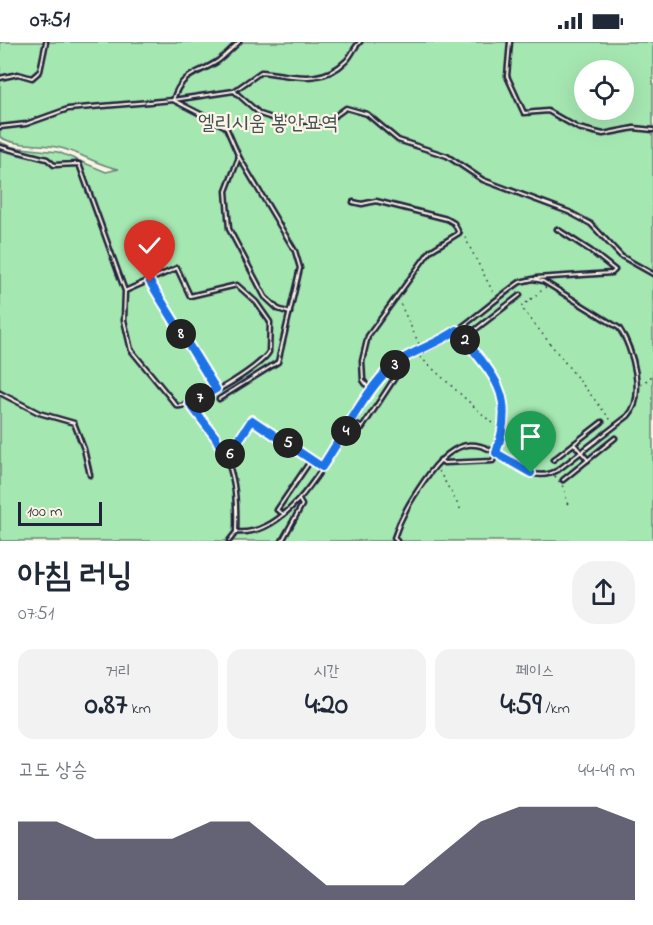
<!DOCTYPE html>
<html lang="ko">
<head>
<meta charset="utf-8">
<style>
  body { margin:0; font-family:"Indie Flower","Poor Story",sans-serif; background:#f2f2f3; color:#1f2937; height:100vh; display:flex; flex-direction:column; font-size:22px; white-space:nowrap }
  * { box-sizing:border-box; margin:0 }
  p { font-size:20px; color:#747a83 }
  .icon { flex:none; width:33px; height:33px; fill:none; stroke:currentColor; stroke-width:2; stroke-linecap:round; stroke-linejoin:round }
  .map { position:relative; height:499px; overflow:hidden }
  .panel { display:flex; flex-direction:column; background:#fff; flex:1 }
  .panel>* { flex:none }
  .tools { position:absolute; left:574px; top:18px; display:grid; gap:12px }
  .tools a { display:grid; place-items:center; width:60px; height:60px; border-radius:50%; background:#fff; box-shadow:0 6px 24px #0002; font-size:30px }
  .scale { position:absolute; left:18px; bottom:15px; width:84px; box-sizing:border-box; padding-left:6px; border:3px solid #22223b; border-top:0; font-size:16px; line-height:21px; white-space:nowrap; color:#22223b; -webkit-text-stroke:4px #fcf5e5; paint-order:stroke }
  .pin { position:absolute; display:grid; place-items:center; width:51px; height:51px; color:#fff; margin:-62px -26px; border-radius:50% 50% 50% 0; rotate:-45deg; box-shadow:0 0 6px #0007 }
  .pin .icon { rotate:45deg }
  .km { position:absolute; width:30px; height:30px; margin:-15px; border-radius:50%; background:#222; color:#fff; font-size:16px; line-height:30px; text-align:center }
  .round { display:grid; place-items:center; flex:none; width:63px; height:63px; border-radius:24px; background:#f2f2f3 }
  .summary { display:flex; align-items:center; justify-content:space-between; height:102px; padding:0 18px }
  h1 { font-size:33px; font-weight:700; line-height:45px }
  .figures { display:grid; grid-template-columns:repeat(3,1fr); gap:9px; height:102px; padding:6px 18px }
  .figures div { display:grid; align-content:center; border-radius:15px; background:#f2f2f3; text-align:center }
  .figures b { font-size:30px; font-weight:700 }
  .figures small { font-size:16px; font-weight:400 }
  .figures p { font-size:16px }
  .chart { height:168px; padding:12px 18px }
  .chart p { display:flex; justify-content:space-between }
  .chart svg { width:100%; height:108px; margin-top:6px; fill:#22223b; opacity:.7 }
  .status { display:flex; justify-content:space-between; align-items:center; height:42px; padding:0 30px; background:#fff; direction:ltr }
  .status svg { height:16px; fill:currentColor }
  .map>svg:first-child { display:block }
</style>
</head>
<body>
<div class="status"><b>07:51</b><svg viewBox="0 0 49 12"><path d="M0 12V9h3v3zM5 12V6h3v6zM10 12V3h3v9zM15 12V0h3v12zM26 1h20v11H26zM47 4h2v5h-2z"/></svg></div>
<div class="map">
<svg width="653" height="499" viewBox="0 0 653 499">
  <rect width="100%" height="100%" fill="#fcf5e5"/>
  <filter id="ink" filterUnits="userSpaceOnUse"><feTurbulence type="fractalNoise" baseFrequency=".0167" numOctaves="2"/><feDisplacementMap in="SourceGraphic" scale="12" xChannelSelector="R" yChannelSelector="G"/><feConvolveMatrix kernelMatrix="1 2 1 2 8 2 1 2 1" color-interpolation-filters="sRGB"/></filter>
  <g filter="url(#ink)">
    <path fill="#a5e7b1" stroke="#648476" stroke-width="1.5" fill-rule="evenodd" d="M0,0h653v499h-653v-399l12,5 46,5 48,20 13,-3c-20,-3 -38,-16 -58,-21 -21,-6 -42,0 -61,-11zM585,28h39v40h-39z"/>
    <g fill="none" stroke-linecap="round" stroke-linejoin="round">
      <g stroke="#22223b" stroke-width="7">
        <g id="service">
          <path d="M510,0l-3,34 17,37 24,-2 30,17 25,6 31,-6 19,2"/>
          <path d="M0,36l18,-4 14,4 8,-7 6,-29"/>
          <path d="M234,49l27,-19c31,3 60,14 85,-11 6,-6 8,-14 14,-19"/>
          <path d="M0,85l26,-3 42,-15 105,-9 61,-9 26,23 15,5 44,4 9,-2 18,-13 21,6 31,26 49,16 36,24 86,32 22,12 30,32 32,18"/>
          <path d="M0,105l47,12 7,6 25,-1 46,127 52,-23 13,28 47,-11 19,17 14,20 -1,30c-8,15 -77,57 -92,54l-46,-56 -7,-30 1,-29"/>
          <path d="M239,115l-13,34 3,38 36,68 13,12 12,4"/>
          <path d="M353,160l9,2 14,-3 71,18 7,4 5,10 -29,18 -62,85 -6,25 1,19 7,10"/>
          <path d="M536,236l76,-5 3,-3 -24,-19 -34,-22"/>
          <path d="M150,240l66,107"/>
          <path d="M471,291l49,-38"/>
          <path d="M0,351l39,20 35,10 10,26 6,26"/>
          <path d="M219,357l59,-37 22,-94 -5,-17 -56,-94 -13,-30 -53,-27c9,-28 24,-25 45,-39 7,-5 14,-13 21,-19"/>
          <path d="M190,362c38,49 48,65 46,128l-7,9"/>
          <path d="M352,380l10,6 36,-55"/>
          <path d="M574,402l14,16"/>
          <path d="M440,418l4,3 49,-2c4,-12 10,-24 11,-37 6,-38 -25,-66 -47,-94"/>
          <path d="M553,418l49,-38"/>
          <path d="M563,438l52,-42"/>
          <path d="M284,472l-7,-4 32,-47"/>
          <path d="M236,490c68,7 111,-122 151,-161 16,-16 38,-19 56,-31 27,-17 51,-40 77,-58l13,-3 10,2 76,47c14,20 27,69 9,88l-70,54c-48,28 -74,-78 -134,11 -13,19 -23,35 -30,57l3,3"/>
          <path d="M282,499l20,-36 -3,-5"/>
        </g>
      </g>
      <g stroke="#22223b" stroke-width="1.5" stroke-dasharray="1.5 4.5" stroke-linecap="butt">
        <path d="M462,190l33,64"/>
        <path d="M546,245l-25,20 93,117"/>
        <path d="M398,257l22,47"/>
        <path d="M420,315l73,67"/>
        <path d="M641,343l12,-10"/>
        <path d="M228,414l24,-36 67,45"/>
        <path d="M439,429l23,41"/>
        <path d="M555,434l9,12 4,18"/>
      </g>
      <use href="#service" stroke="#fcf5e5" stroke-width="2"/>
    </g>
  </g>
  <g fill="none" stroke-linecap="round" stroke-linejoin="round" filter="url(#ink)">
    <g stroke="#fff" stroke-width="12">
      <path id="route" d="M150,240l66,107 -26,15 26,34 10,21 26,-39 70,47c20,-30 40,-70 64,-95 19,-20 49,-26 71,-42 36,46 60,62 39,123l35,20"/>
    </g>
    <use href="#route" stroke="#1a73e8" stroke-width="8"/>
  </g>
  <g text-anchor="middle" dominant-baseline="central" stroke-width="4.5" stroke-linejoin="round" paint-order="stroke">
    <g font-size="21" fill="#435358" stroke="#fcf5e5">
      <text x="268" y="82">엘리시움 봉안묘역</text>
    </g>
  </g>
</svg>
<div class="tools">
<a><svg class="icon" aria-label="locate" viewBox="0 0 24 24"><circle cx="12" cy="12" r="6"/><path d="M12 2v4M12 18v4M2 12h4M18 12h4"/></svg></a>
</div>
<div class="scale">100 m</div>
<div class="pin" style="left:531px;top:431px;background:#1e9e55"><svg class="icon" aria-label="arrive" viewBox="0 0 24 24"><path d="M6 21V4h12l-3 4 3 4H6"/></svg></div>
<div class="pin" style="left:150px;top:240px;background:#d93025"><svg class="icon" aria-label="check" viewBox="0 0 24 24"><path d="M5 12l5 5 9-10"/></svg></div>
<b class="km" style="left:465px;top:298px">2</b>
<b class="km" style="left:395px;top:323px">3</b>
<b class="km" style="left:346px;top:389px">4</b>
<b class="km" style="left:288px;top:401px">5</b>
<b class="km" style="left:230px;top:412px">6</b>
<b class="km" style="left:200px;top:356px">7</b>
<b class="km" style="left:181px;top:292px">8</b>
</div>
<section class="panel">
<div class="summary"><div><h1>아침 러닝</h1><p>07:51</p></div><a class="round"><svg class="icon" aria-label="share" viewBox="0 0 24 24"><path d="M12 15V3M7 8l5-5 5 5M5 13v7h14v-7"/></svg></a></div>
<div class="figures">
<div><p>거리</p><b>0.87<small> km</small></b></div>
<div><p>시간</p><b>4:20</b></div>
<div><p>페이스</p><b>4:59<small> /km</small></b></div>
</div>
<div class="chart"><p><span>고도 상승</span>44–49 m</p>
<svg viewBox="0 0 160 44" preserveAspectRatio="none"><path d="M0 44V12L10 12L20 19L30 19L40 19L50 12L60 12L70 25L80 38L90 38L100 38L110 25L120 12L130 6L140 6L150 6L160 12V44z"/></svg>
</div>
</section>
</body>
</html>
